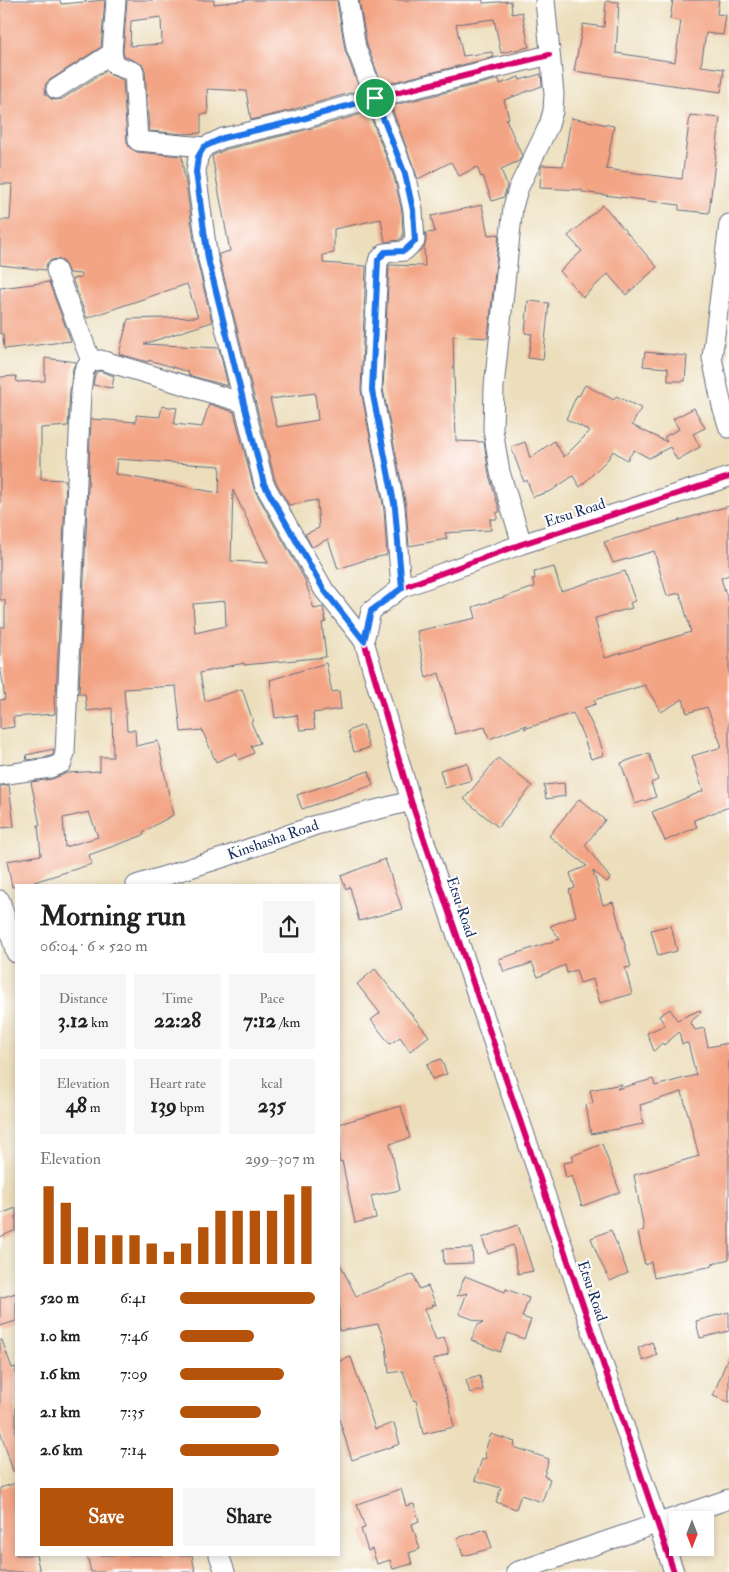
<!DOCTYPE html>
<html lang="en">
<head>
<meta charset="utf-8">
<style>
  body { margin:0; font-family:"IM FELL Double Pica",serif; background:#f6f6f6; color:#222; height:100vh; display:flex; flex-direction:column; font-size:19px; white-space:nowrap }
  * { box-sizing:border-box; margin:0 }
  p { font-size:16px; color:#767676 }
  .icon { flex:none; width:28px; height:28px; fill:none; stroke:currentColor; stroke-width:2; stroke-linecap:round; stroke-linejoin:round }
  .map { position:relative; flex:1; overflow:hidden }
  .details { position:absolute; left:15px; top:884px; width:325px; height:672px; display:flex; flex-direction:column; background:#fff; border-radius:0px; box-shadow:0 2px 8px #0003 }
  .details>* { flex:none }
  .needle { width:32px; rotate:180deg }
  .buttons { position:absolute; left:669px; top:1511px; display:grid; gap:10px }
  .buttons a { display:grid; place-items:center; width:45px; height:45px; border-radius:0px; background:#fff; box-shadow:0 2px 8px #0003; font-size:25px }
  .pin { position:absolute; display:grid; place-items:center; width:42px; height:42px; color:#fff; margin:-21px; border:2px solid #fff; border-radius:50%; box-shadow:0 1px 5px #0007 }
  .round { display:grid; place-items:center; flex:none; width:52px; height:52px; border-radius:0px; background:#f6f6f6 }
  .summary { display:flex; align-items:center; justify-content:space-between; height:85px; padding:0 25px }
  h1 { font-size:28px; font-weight:700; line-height:38px }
  .figures { display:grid; grid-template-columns:repeat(3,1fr); gap:8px; height:85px; padding:5px 25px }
  .figures div { display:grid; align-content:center; border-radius:0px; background:#f6f6f6; text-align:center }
  .figures b { font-size:21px; font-weight:700 }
  .figures small { font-size:14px; font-weight:400 }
  .figures p { font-size:14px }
  .chart { height:140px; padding:10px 25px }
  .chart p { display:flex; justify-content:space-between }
  .chart svg { width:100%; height:90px; margin-top:5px; stroke:#b45309; stroke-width:6 }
  .primary-button { display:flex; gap:10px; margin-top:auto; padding:10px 25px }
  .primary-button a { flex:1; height:58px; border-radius:0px; background:#b45309; color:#fff; font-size:20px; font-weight:700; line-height:58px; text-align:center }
  .primary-button a+a { background:#f6f6f6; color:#222 }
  ul { padding:0 25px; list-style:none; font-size:16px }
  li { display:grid; grid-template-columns:80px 60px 1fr; align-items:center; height:38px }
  li i { height:12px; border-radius:6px; background:#b45309 }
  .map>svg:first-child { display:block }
</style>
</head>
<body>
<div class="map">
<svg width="729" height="1572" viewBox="0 0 729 1572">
  <rect width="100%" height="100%" fill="#fff"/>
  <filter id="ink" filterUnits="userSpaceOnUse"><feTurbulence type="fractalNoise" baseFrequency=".02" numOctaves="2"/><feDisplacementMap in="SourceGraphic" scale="10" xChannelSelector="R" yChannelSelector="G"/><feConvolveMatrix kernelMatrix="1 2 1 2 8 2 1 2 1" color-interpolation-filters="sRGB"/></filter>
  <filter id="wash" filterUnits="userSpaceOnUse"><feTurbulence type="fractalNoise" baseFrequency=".0096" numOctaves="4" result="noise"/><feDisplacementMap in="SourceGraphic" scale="20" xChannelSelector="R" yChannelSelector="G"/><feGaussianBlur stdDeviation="1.12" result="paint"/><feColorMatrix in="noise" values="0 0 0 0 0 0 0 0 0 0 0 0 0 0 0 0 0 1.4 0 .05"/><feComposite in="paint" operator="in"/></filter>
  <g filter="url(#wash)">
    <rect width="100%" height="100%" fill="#ecdebb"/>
    <g id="blocks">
      <g fill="#f3a484" fill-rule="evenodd">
        <path d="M0,0h60l1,4 44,-4 -4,47 -51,33 -4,3 -1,6 1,6 5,4 5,1 6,-1 44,-28 5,4 12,5 4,62 2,5 8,5 45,4 2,22 1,-1 12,84 15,61 -68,22 75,4 9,38 -40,-11 1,-3 -40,-12 -1,2 -29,-8 9,-35 70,-2 -11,-33 -100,34 -15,-39 9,-1v-4l-12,-1 -6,-12 -6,-2 -5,1 -5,3 -2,7 -45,-5v-45h10l2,-36h-12z"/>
        <path d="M127,0h87v4l36,-4h87l8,50 15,40 -68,20 -41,10 -5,-29 -39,-2 1,25h-7v19l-17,1 -35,-3 -4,-60 -2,-6 -19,-9 -1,-4zM161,17l1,27 -32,2 1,-25z"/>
        <path d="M359,0h124v3l28,-2 1,13 10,-2 7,35 -28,6 -7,-34 -38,5 7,32 29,-4 2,5 -112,28 -15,-40z"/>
        <path d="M673,0h46l-2,14 9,1 -3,20 -17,-2 -5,33 23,3 -3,23 -147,-21 9,-47 21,3 2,-26 13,1 -3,51 59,9 6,-41 -11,-2z"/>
        <path d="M541,74l1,12 -38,14 5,18 -3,1 16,37 -3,5 -18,8 6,17 -3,11 -12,4 -9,-25 -2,1 -4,-10 -18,9 -8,-14 -33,17 -27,-73 108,-27 1,5 19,-7 1,3z"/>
        <path d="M369,112l25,65 8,35 1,24 -4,4 -14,2 -4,-23 -47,10v24l-11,2v8l43,3 -5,124 23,120 3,45 -22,5 -27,9 -10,-30 -16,8 -7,-13 14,-6 -2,-28 -28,5 -14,-25 -56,-223v-3l11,-3 -18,-95 15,-7 71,-17zM315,393l3,27 -41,7 -7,-28z"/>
        <path d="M690,115l30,3 -11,95 -30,-3v-5l-97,-13v-2l-42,-2 1,-20 1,-3 21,1 8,-48 43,8 -8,43 76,10z"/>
        <path d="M482,205l6,30 11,-1 -11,104 -35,-2 3,105 28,1 5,33 11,37h-3v7h-7l1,11 -46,3 2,6 -38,7 -3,-40 -23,-117 6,-124 36,1 -1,-18 2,-7v-8l9,-1 -4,-16z"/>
        <path d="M603,205l54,62 -31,28 -18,-21 -25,23 -23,-26 22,-20 -14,-15z"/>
        <path d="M49,282l22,59 -67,8 -1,-15h-3v-46z"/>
        <path d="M528,301l21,2 -6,57 -15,-2 4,-24 -7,-1z"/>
        <path d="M645,352l42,4 -2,25h-17v-13l-25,-2z"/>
        <path d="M45,358l31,4 -3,6 -3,22 -2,36 -27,2v51l25,1 -10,215h-2l1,19 -42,3 1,10 -14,2v-29l5,-1 -5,-35v-37h5v-27h-5v-223l16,-1 1,6 28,-1z"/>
        <path d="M100,371l14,5 -2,12 -19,-3 2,-10 2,-3z"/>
        <path d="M585,385l29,15 2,-4 25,12 -9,17 35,17 -3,-5 15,-8 -6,-10 21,-11 11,20 -12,6 7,13 -23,13 -7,-13 -21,11 -15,-8 -7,10 -14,-9 -5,8 -28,28 -7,-11 -22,15 -18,6 -6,-17 -3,2 -13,-35 14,-5 5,16 24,-17 10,16 26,-26 -24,-12 11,-24 2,1z"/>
        <path d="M209,404l25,8 20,77 51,91 9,29 9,-2 3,15 -4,1 4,34 -82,8v-2l-44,10 5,28 37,-12 11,32 -2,1 9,21 -9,3 3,7 -15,7 -3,-7 -20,9 -14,-32 -21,2 -5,-46 -52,3 3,41h8l1,16 22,-5 15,74 -30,17 1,3 -55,20 3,9 -58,18v2l-22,3 -5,-26 34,-6 -3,-30h2l-9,-43 21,-3 15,-6 33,-2v-14h13l-1,-49 -25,3 -2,-17h-6l12,-275 45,3v-7l24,2 2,-11 15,2 -3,16 28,3zM117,459l103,7 -1,27 -104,-19zM233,490l35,73 -37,-2zM225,601l1,25 -31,7 -2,-29zM89,812l9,25 -33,10 -2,-29z"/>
        <path d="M729,506v69l-8,3 8,26v203l-35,13 3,7 -32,14 -13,-29 51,-21 -11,-35 30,-9 -15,-40 -20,6 -4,-14 -22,13 -16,-27 -51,15 2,4 -12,4 15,31 5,16 -13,4 -8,-23 -10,-23 -49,16 3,-4 -38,14 -4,-12 -30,7 -16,-61 -13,5 -9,-47 59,-13 -3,-11 62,-20 -3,-8h3l-1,-7 20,-5 7,24 64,-20 10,30 -5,2 2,5 -37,10 10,40 86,-26 -11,-39 -13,3 -13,-45 -41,12 -9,-21z"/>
        <path d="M326,663l6,29 7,-1 2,18 -28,4 2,16 -15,1 -3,-15 -22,3 -5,-38z"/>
        <path d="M363,725l6,23 -15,4 -6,-21z"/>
        <path d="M54,749l-1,6 -6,2 -20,3 -1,-5z"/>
        <path d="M649,753l9,27 -7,3 5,14 -21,7 -14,-41z"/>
        <path d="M498,758l34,28 -34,41 -34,-28z"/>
        <path d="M467,763l5,17 -27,8 -5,-18z"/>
        <path d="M369,771l4,14 -71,24 -5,-14z"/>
        <path d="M564,783l1,13 -19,3 -2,-14z"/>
        <path d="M9,785l5,42 -14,1v-42z"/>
        <path d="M579,799l26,21 -20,25 25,33 -3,4 -14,-11 10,34 10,-3 18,65 -6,1 7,26 -32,9 -7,-24 -13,4 -4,-13 -9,3 -2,-8 -27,12 -6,-14 -28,9 -5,-13 61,-20 -10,-13 26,-10 -7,-26 6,-2 -5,-15 17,-7 -38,-30z"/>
        <path d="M385,859l17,50 -43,12 -9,-34 -4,2 -5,-13z"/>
        <path d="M671,925l6,26 -19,5 -7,-26z"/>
        <path d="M375,969l54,67 -19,15 -10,-14 -10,7 -19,-24 9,-7 -23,-29z"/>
        <path d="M670,1009l7,11 23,-10 1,3 -11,9 5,8 9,-2 4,19 21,-4v216l-17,5 1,2 -59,12 -3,-16 -6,3 -7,-33 6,-2 -10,-55 65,-19 -17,-64 -42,13 3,19 -52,10 -5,-29 7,-2 -3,-13 32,-6 -5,5 36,-10 2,7 41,-11 -8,-32 -6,1 -3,-12 -15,13 -2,-2 -8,8 -7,-18 18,-8 -6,-9z"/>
        <path d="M441,1059l6,15 -15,5 -5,-15z"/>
        <path d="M401,1106l9,32 -20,6 10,46 -29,6 5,22 -21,5 -13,-62 -3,1v-38z"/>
        <path d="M602,1144l18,48 -38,14 -10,-30 -6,2 -3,-15 11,-2 -2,-5z"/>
        <path d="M16,1208v22l-16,7v-23z"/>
        <path d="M518,1225l15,46 -15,3 -5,-29 -25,9 -6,-16z"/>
        <path d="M611,1230l17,43 -18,8 -11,-22 -8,-21z"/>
        <path d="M472,1248l1,15 -29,1 -1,-15z"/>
        <path d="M339,1262l17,34 58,-22 5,15 9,-3 8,19 -4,-1 1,2 -9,3 12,31 8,-3 4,12v5l-15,6 16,42 5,25 -31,7 -7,-34 -2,1 -11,-30 -14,2 -3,-28 -8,-21 -39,7z"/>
        <path d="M465,1276l40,16 1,-3 23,9 -7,19 9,3 -7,19 -16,-6 -8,19 -29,-12 7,-15 5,-2 -24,-9 8,-21 -10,3z"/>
        <path d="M16,1293v28l-16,5v-28z"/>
        <path d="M729,1312v19l-29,7 -4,-17z"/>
        <path d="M0,1340h2l10,28 4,-1v104h-3l-13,-41z"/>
        <path d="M652,1342l5,13 -14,6 -5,-13z"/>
        <path d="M351,1357l24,72 19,-6 6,21 -48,16 -13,-41v-58z"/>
        <path d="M728,1357h1v45l-16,-6z"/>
        <path d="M480,1376l3,14 -13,3 -4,-13z"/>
        <path d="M491,1434l24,8 -1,5 35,12 -5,17 6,3 -8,23 -21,-7 -5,14 -20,-7 5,-14 -26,-8 7,-21 4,-1 -1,-7z"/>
        <path d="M16,1483v72h20l4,17h-40v-84z"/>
        <path d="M401,1489l5,17 8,-2 5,17 -7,3 8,25 -11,4 3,11 -19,5 -3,-9 -13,4 -5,-15 -4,2 -7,-22 4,-1 -8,-24z"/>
        <path d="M486,1529l6,19 -29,8 -6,-18z"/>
        <path d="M87,1555h105l3,17h-104z"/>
      </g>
    </g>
  </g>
  <g filter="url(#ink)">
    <use href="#blocks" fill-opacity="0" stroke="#646c7f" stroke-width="1"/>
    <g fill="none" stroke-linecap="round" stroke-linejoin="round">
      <g stroke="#646c7f" stroke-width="21">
        <g id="street">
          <path d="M348,0l8,48 49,126 8,36 2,31 -11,10 -19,2 -7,8 -6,129 23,118 6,80"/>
          <path d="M112,53l3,12 19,7 4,69 66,6"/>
          <path d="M56,89l56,-36 4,-53"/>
          <path d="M729,224l-17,134 10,48 7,22"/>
          <path d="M56,270l35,91"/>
          <path d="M522,544l-22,-72 -7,-42 1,-43 19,-180 5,-18 31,-64 4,-14 1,-17 -9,-94"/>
          <path d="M364,641l-40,-51 -60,-106 -56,-225 -12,-87 2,-15 6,-10 19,-9 72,-17 80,-23 174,-43"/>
          <path d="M0,775l50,-7 12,-5 3,-10 16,-362 3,-21 7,-9 10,-1 143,43"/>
          <path d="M136,885l89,-28 91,-32 95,-24"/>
          <path d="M0,900l16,53"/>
          <path d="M219,1555l6,17"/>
          <path d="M516,1572l213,-73"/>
          <path d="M674,1572l-263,-771 -47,-160 7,-30 30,-23 121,-44 207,-67"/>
        </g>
      </g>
      <use href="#street" stroke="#fff" stroke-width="19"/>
      <g stroke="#fff" stroke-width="9">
        <g id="cycleway">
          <path d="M364,641l-40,-51 -60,-106 -56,-225 -12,-87 2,-15 6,-10 19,-9 72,-17 80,-23 174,-43"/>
          <path d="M674,1572l-263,-771 -47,-160 7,-30 30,-23 121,-44 207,-67"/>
        </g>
      </g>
      <use href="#cycleway" stroke="#d6006c" stroke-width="6"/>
    </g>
  </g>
  <g fill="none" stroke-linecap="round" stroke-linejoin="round" filter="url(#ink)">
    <g stroke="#fff" stroke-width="10">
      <path id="route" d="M375,98l30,76 8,36 2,31 -11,10 -19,1 -7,8 -6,130 23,118 7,80 -31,23 -7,30 -40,-51 -60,-106 -56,-225 -12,-87 2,-15 6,-10 19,-9 72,-17z"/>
    </g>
    <use href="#route" stroke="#1a73e8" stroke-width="6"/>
  </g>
  <g text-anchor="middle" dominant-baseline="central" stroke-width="4" stroke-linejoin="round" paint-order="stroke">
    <g font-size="15" fill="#1b2f5e" stroke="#fff">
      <text transform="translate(575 513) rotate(-18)">Etsu Road</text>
      <text transform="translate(273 840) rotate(-19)">Kinshasha Road</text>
      <text transform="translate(461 907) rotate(71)">Etsu Road</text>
      <text transform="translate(592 1291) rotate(71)">Etsu Road</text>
    </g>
  </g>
</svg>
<div class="buttons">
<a><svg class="needle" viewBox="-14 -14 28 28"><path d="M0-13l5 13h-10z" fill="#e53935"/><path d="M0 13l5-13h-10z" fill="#767676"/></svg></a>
</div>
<div class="pin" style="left:375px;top:98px;background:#1e9e55"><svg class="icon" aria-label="arrive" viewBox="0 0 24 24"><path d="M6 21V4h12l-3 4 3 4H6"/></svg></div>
<section class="details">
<div class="summary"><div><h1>Morning run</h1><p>06:04 · 6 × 520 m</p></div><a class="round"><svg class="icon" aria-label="share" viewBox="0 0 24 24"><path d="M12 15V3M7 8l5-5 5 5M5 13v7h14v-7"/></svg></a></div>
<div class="figures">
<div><p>Distance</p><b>3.12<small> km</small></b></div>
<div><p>Time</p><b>22:28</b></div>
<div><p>Pace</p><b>7:12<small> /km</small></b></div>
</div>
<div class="figures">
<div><p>Elevation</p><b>48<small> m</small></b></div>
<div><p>Heart rate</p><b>139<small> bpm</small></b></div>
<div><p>kcal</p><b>235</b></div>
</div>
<div class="chart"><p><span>Elevation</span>299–307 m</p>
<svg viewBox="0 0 160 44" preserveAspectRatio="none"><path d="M5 44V6M15 44V14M25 44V26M35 44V30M45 44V30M55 44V30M65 44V34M75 44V38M85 44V34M95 44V26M105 44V18M115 44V18M125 44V18M135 44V18M145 44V10M155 44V6"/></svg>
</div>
<ul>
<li><b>520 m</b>6:41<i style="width:100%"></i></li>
<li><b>1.0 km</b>7:46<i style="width:55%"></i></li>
<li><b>1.6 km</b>7:09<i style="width:77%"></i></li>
<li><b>2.1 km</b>7:35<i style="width:60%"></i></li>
<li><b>2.6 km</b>7:14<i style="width:73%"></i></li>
</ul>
<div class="primary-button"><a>Save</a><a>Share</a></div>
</section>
</div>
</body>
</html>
